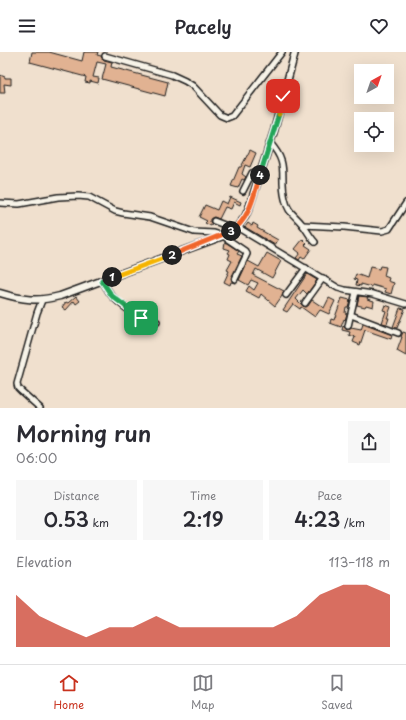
<!DOCTYPE html>
<html lang="en">
<head>
<meta charset="utf-8">
<style>
  body { margin:0; font-family:"Playpen Sans",sans-serif; background:#f7f7f7; color:#2b2b33; height:100vh; display:flex; flex-direction:column; font-size:15px; white-space:nowrap }
  * { box-sizing:border-box; margin:0 }
  p { font-size:13px; color:#7c7c81 }
  .icon { flex:none; width:22px; height:22px; fill:none; stroke:currentColor; stroke-width:2; stroke-linecap:round; stroke-linejoin:round }
  .map { position:relative; height:356px; overflow:hidden }
  .sheet { display:flex; flex-direction:column; background:#fff; flex:1 }
  .sheet>* { flex:none }
  .needle { width:26px; rotate:40deg }
  .controls { position:absolute; left:354px; top:12px; display:grid; gap:8px }
  .controls a { display:grid; place-items:center; width:40px; height:40px; border-radius:0px; background:#fff; box-shadow:0 4px 16px #0002; font-size:20px }
  .pin { position:absolute; display:grid; place-items:center; width:34px; height:34px; color:#fff; margin:-17px; border-radius:8px; box-shadow:0 2px 6px #0006 }
  .km { position:absolute; width:20px; height:20px; margin:-10px; border-radius:50%; background:#222; color:#fff; font-size:11px; line-height:20px; text-align:center }
  .round { display:grid; place-items:center; flex:none; width:42px; height:42px; border-radius:0px; background:#f7f7f7 }
  .summary { display:flex; align-items:center; justify-content:space-between; height:68px; padding:0 16px }
  h1 { font-size:22px; font-weight:600; line-height:30px }
  .figures { display:grid; grid-template-columns:repeat(3,1fr); gap:6px; height:68px; padding:4px 16px }
  .figures div { display:grid; align-content:center; border-radius:0px; background:#f7f7f7; text-align:center }
  .figures b { font-size:20px; font-weight:600 }
  .figures small { font-size:11px; font-weight:400 }
  .figures p { font-size:11px }
  .chart { height:112px; padding:8px 16px }
  .chart p { display:flex; justify-content:space-between }
  .chart svg { width:100%; height:72px; margin-top:4px; fill:#c8321e; opacity:.7 }
  header { display:flex; justify-content:space-between; align-items:center; height:52px; padding:0 16px; background:#fff; font-size:18px; font-weight:600 }
  .menu { display:flex; justify-content:space-around; align-items:center; height:56px; border-top:1px solid #e1e1e2; background:#fff; font-size:11px; color:#7c7c81 }
  .menu a { display:grid; justify-items:center; gap:2px }
  .menu .selected { color:#c8321e }
  .map>svg:first-child { display:block }
</style>
</head>
<body>
<header><svg class="icon" aria-label="menu" viewBox="0 0 24 24"><path d="M4 6h16M4 12h16M4 18h16"/></svg>Pacely<svg class="icon" aria-label="heart" viewBox="0 0 24 24"><path d="M12 20l-8-8c-3-5 5-10 8-4 3-6 11-1 8 4z"/></svg></header>
<div class="map">
<svg width="406" height="356" viewBox="0 0 406 356">
  <rect width="100%" height="100%" fill="#f0e0ce"/>
  <filter id="ink" filterUnits="userSpaceOnUse"><feTurbulence type="fractalNoise" baseFrequency=".025" numOctaves="2"/><feDisplacementMap in="SourceGraphic" scale="8" xChannelSelector="R" yChannelSelector="G"/><feConvolveMatrix kernelMatrix="1 2 1 2 8 2 1 2 1" color-interpolation-filters="sRGB"/></filter>
  <g filter="url(#ink)">
    <g fill="#e1b292" stroke="#1c1c1c">
      <path d="M32,0h17l33,9 2,-9h14l-1,3 4,1 3,4 8,2 -1,5 57,15 -3,14 -63,-17 4,-15 -9,-2 -4,15 6,1 -1,5 -8,-2v2l-5,-1 1,-5 -56,-15z"/>
      <path d="M0,23l5,2v1h6v7l-7,-1 1,9h-5z"/>
      <path d="M250,98l6,3 -6,14 -5,-2 -3,9 4,3 -2,3 -2,-1 -4,9 -7,-2 8,-19h2z"/>
      <path d="M230,145l11,5 -1,3 -6,-3 -3,7 -6,-2 -6,12 -5,-2 -4,2v3l2,2 -1,2 -6,-3 2,-2 -8,-4 6,-12 12,5 4,-9 6,3z"/>
      <path d="M248,171l4,3 1,-3 5,3 -1,2 21,12 -3,5 -30,-18z"/>
      <path d="M303,187l4,4 -2,2 6,4 -7,10 -3,-2 -2,3 -3,-2 4,-5 -5,-4z"/>
      <path d="M225,190l14,9 -2,3 5,2 -11,22 1,3 3,2 -4,-1 -1,3 -6,-3 5,-11 -2,-1 5,-9 -4,-2 2,-5 -2,-1 2,-3 -6,-2z"/>
      <path d="M267,201l14,8 -9,17 -16,-9 -3,6 31,16 -2,5 -7,10 -14,-12 -2,4 -13,-7 3,-5 5,4 4,-7 -7,-3 -3,5 -9,-5 9,-19 11,6z"/>
      <path d="M380,214l6,1 -2,9 5,2 -1,3 6,2 -3,11 -6,-2 1,-3 -14,-4v2l-11,-3v2l-5,-1 1,-5 -3,-1 2,-5 11,4 3,-11 9,2z"/>
      <path d="M307,222l10,6 -10,14 -4,-4 -7,9 8,8 4,-1 4,-6 12,8 5,-10 6,3 -6,13 -9,-4 -5,7 -14,-10 -1,2 -7,-5 -6,8 -4,-2z"/>
      <path d="M76,244l4,5 -4,3 -2,-3 -8,9 -4,-3 4,-5 2,1z"/>
      <path d="M359,244l9,1 -1,2 7,2 -1,6 -7,-2 -1,2 -8,-2z"/>
      <path d="M342,246l8,2 -2,7h-2l-1,6 2,1 -2,6 -1,-1 -3,8 -11,-4 1,-4 3,1z"/>
      <path d="M385,253l6,2 -4,11h2l-2,6 -5,-1 4,-12 -3,-1z"/>
      <path d="M400,256l5,1 -8,19 -4,-1z"/>
      <path d="M363,272l29,11 -1,4 -26,-9 -5,15 -7,-3 2,-5 -6,-2 1,-3 -8,-2 1,-4 4,4 4,-2 10,2z"/>
      <path d="M403,280l3,1v23l-9,-5 5,-14h-1z"/>
    </g>
    <g fill="none" stroke-linecap="round" stroke-linejoin="round">
      <g stroke="#1c1c1c" stroke-width="8">
        <g id="minor">
          <path d="M105,4l67,19 13,6 8,5 27,29 7,3 5,-2 50,-64"/>
          <path d="M270,91c20,22 9,32 15,56 3,14 9,15 17,25 5,6 8,13 13,18"/>
          <path d="M243,139l9,-18 4,-1 4,2"/>
          <path d="M0,151l19,1 39,-7 20,-1 11,1 26,14 8,2 27,4 44,15 20,1 9,3 22,15 2,3 -12,25"/>
          <path d="M214,169l21,8"/>
          <path d="M303,173l41,2 38,4 7,-2 17,-26"/>
          <path d="M237,175l101,61 7,2 28,4 33,10"/>
          <path d="M102,229c4,5 7,12 11,16 12,12 28,22 44,25"/>
          <path d="M286,243l20,-27"/>
          <path d="M305,251l18,-25"/>
          <path d="M351,263l47,18"/>
          <path d="M348,274l8,-34"/>
          <path d="M40,356l-19,-17 -3,-3 -1,-4 20,-71 5,-13"/>
        </g>
      </g>
      <g stroke="#1c1c1c" stroke-width="9">
        <path id="major" d="M0,241c23,7 37,9 60,3l163,-60 14,-9 8,-10 4,-9 25,-77 21,-79"/>
      </g>
      <use href="#minor" stroke="#f7f3e8" stroke-width="5"/>
      <use href="#major" stroke="#f7f3e8" stroke-width="6"/>
    </g>
  </g>
  <g fill="none" stroke-linecap="round" stroke-linejoin="round" filter="url(#ink)">
    <g stroke="#fff" stroke-width="8">
      <path id="split-1" d="M112,225l-10,4 10,15 29,22"/>
    </g>
    <g stroke="#fff" stroke-width="8">
      <path id="split-2" d="M112,225l60,-22"/>
    </g>
    <g stroke="#fff" stroke-width="8">
      <path id="split-3" d="M172,203l59,-24"/>
    </g>
    <g stroke="#fff" stroke-width="8">
      <path id="split-4" d="M231,179c19,-11 23,-37 29,-56"/>
    </g>
    <g stroke="#fff" stroke-width="8">
      <path id="split-5" d="M260,123l19,-61"/>
    </g>
    <g stroke="#fff" stroke-width="8">
      <path id="split-6" d="M279,62l4,-18"/>
    </g>
    <use href="#split-1" stroke="#22a559" stroke-width="5"/>
    <use href="#split-2" stroke="#f5b400" stroke-width="5"/>
    <use href="#split-3" stroke="#f0652b" stroke-width="5"/>
    <use href="#split-4" stroke="#f0652b" stroke-width="5"/>
    <use href="#split-5" stroke="#22a559" stroke-width="5"/>
    <use href="#split-6" stroke="#f5b400" stroke-width="5"/>
  </g>
</svg>
<div class="controls">
<a><svg class="needle" viewBox="-14 -14 28 28"><path d="M0-13l5 13h-10z" fill="#e53935"/><path d="M0 13l5-13h-10z" fill="#7c7c81"/></svg></a>
<a><svg class="icon" aria-label="locate" viewBox="0 0 24 24"><circle cx="12" cy="12" r="6"/><path d="M12 2v4M12 18v4M2 12h4M18 12h4"/></svg></a>
</div>
<div class="pin" style="left:141px;top:266px;background:#1e9e55"><svg class="icon" aria-label="arrive" viewBox="0 0 24 24"><path d="M6 21V4h12l-3 4 3 4H6"/></svg></div>
<div class="pin" style="left:283px;top:44px;background:#d93025"><svg class="icon" aria-label="check" viewBox="0 0 24 24"><path d="M5 12l5 5 9-10"/></svg></div>
<b class="km" style="left:112px;top:225px">1</b>
<b class="km" style="left:172px;top:203px">2</b>
<b class="km" style="left:231px;top:179px">3</b>
<b class="km" style="left:260px;top:123px">4</b>
</div>
<section class="sheet">
<div class="summary"><div><h1>Morning run</h1><p>06:00</p></div><a class="round"><svg class="icon" aria-label="share" viewBox="0 0 24 24"><path d="M12 15V3M7 8l5-5 5 5M5 13v7h14v-7"/></svg></a></div>
<div class="figures">
<div><p>Distance</p><b>0.53<small> km</small></b></div>
<div><p>Time</p><b>2:19</b></div>
<div><p>Pace</p><b>4:23<small> /km</small></b></div>
</div>
<div class="chart"><p><span>Elevation</span>113–118 m</p>
<svg viewBox="0 0 160 44" preserveAspectRatio="none"><path d="M0 44V12L10 25L20 32L30 38L40 32L50 32L60 25L70 32L80 32L90 32L100 32L110 32L120 25L130 12L140 6L150 6L160 12V44z"/></svg>
</div>
</section>
<nav class="menu">
<a class="selected"><svg class="icon" aria-label="home" viewBox="0 0 24 24"><path d="M3 11l9-7 9 7M6 9v11h12V9"/></svg>Home</a>
<a><svg class="icon" aria-label="map" viewBox="0 0 24 24"><path d="M3 6l6-2 6 2 6-2v14l-6 2-6-2-6 2zM9 4v14M15 6v14"/></svg>Map</a>
<a><svg class="icon" aria-label="saved" viewBox="0 0 24 24"><path d="M7 4h10v16l-5-4-5 4z"/></svg>Saved</a>
</nav>
</body>
</html>
